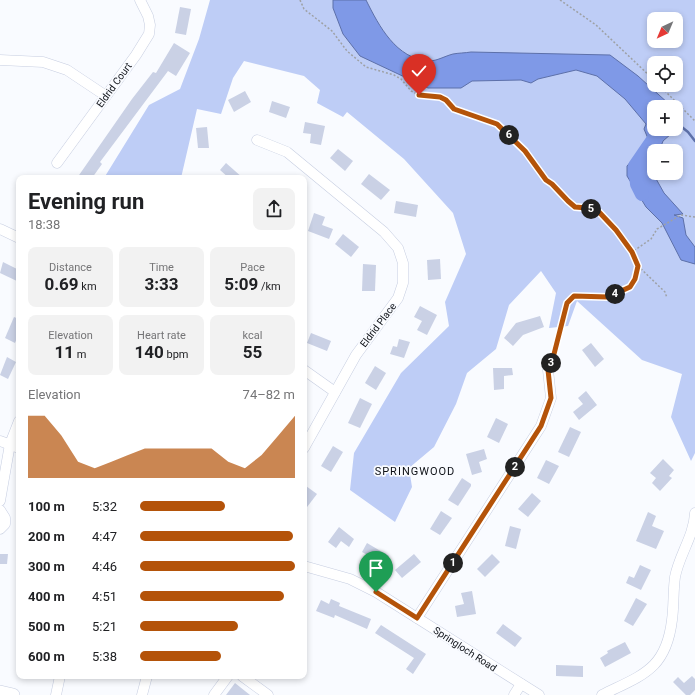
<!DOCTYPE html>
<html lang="en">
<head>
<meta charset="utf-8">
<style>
  body { margin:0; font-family:Roboto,sans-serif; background:#f2f2f2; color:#202124; height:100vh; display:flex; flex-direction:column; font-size:15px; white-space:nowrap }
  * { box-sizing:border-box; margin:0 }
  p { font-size:13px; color:#757577 }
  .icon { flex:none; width:22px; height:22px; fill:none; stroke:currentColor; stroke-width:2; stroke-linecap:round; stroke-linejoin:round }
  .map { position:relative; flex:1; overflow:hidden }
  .panel { position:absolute; left:16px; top:175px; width:291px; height:504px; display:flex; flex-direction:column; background:#fff; border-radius:8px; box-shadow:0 2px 6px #0003 }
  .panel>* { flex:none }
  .needle { width:26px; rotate:224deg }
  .buttons { position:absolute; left:647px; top:12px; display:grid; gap:8px }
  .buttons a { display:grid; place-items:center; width:36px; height:36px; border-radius:8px; background:#fff; box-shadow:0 2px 6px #0003; font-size:20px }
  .pin { position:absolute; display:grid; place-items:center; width:34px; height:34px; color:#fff; margin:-41px -17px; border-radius:50% 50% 50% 0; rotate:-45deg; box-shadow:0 0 4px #0007 }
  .pin .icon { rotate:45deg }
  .km { position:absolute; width:20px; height:20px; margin:-10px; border-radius:50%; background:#222; color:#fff; font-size:11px; line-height:20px; text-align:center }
  .round { display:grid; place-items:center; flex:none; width:42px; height:42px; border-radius:8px; background:#f2f2f2 }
  .headline { display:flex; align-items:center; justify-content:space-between; height:68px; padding:0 12px }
  h1 { font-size:22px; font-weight:700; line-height:30px }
  .stats { display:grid; grid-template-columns:repeat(3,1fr); gap:6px; height:68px; padding:4px 12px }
  .stats div { display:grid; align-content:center; border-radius:8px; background:#f2f2f2; text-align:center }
  .stats b { font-size:17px; font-weight:700 }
  .stats small { font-size:11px; font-weight:400 }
  .stats p { font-size:11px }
  .chart { height:112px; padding:8px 12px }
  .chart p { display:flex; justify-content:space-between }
  .chart svg { width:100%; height:72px; margin-top:4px; fill:#b45309; opacity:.7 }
  ul { padding:0 12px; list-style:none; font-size:13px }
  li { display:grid; grid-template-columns:64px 48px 1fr; align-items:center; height:30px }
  li i { height:10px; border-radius:5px; background:#b45309 }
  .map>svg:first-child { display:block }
</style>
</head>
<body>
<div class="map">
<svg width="695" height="695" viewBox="0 0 695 695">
  <rect width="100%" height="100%" fill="#f9fbff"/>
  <path fill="#becdf6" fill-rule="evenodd" d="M210,0h485v453l-4,8 -20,-44 11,-43 -40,-14 -65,-59 -9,25 -19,2 7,-35 -15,-22 -32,34 -13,44 -29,24 -11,31 -22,43 -25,21 3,19 -17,35 -45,-32 4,-37 47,-80 48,-47 -4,-24 21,-48 -13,-41 -49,-54 -57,-47 -4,5 -26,-14 3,-13 -16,-14 -60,-15 -11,17 -12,36 -24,-5 -16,69h-77l45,-73 31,-16 19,-50zM654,19h22v22h-22zM654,63h22v22h-22zM654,107h22v22h-22zM654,151h22v22h-22z"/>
  <path fill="#7f99e7" stroke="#5d70a9" d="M333,0h33c13,26 30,59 63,61 8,0 16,-5 24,-7 5,-1 12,-1 18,-2l139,3 28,21 31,28v3h-15v22h17v5l-8,7 -3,8 -6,2 -4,17 14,25 19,21 -9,1 9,3 3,17 9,12v17l-14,-4 -19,-37 -16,-16 -19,-31v-10l22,-25 -5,-12 2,-5 -21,-25 -28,-23 -21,-6 -38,9 -7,4 -10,-3 -49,1 -11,7h-33l-68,-32 -17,-22 -10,-26z"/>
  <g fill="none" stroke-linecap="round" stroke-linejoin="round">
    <path stroke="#5d70a9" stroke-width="2.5" d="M676,126l2,-2 10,8 7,9"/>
    <path stroke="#7f99e7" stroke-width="14" d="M642,194l-5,-10 -2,-18 22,-32v-5"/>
  </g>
  <g fill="#cad1e5">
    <path d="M180,7l11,2 -5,26 -11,-2z"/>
    <path d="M174,43l16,10 -14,23 -8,-5 -68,91 2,2 -10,14h-15l55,-79 21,-27 3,1z"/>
    <path d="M245,91l6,11 -17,10 -6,-12z"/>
    <path d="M272,101l18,6 -4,11 -17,-6z"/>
    <path d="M305,122l20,4 -4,19 -11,-2 1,-9 -8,-1z"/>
    <path d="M207,127l2,21h-11l-2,-20z"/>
    <path d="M338,149l15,12 -8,10 -15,-13z"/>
    <path d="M226,163l17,15h-14l-9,-8z"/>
    <path d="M369,174l21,16 -9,10 -20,-16z"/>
    <path d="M396,201l22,4 -2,12 -22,-4z"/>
    <path d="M314,213l11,4 -3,8 11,4 -4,10 -21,-8z"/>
    <path d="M343,234l16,13 -8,10 -16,-13z"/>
    <path d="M440,259l1,20 -13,1 -1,-20z"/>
    <path d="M3,262l16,8v12l-19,-9z"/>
    <path d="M363,264l13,1 -1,26h-13z"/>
    <path d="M420,306l17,9 -10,20 -10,-5 5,-9 -8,-4z"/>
    <path d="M540,316l4,11 -21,8 -10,11 -9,-8 12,-15z"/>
    <path d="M14,317l5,2v14l-4,10 -10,-5z"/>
    <path d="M311,333l20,8 -4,10 -20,-8z"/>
    <path d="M399,339l11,3 -6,16 -14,-4 3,-8 4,1z"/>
    <path d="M591,343l13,16 -9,8 -13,-17z"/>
    <path d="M7,357l9,5 -8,17 -8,-4z"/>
    <path d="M375,366l11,7 -10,17 -11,-7z"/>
    <path d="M493,368h19l1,7 -9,1v13l-10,1z"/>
    <path d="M586,391l11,14 -18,15 -6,-8 10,-8 -5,-6z"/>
    <path d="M360,398l12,6 -12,24 -12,-5z"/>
    <path d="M496,418l12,6 -9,19 -12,-6z"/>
    <path d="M570,427l11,5 -12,25 -11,-5z"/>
    <path d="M333,446l10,6 -12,20 -10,-6z"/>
    <path d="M484,449l3,10 -8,3 3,10 -10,3 -6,-21z"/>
    <path d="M663,459l11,11 -5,6 3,2 -12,13 -8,-8 4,-5 -6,-5z"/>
    <path d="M546,460l13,6 -10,18 -12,-6z"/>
    <path d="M462,478l9,6v2l-13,20 -10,-6z"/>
    <path d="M306,486l11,8 -13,17v-22z"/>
    <path d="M532,493l9,8 -13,16 -10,-8z"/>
    <path d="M441,511l11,7 -12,17 -10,-6z"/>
    <path d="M648,512l8,4 -4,10 12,5 -8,18 -20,-8z"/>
    <path d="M510,526l11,3 -5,20 -11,-3z"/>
    <path d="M339,527l15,12 -5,8 -8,-6 -5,7 -8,-6z"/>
    <path d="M367,543l22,13 -5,8 -22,-12z"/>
    <path d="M0,554h8l-1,10h-7z"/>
    <path d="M414,554l7,8 -19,16 -7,-8z"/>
    <path d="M492,554l8,8 -15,15 -8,-8z"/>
    <path d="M640,565l11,5 -10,20 -15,-7 3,-7 5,2z"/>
    <path d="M472,591l4,23 -19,3 -2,-11 9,-2 -3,-11z"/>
    <path d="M636,598l11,6 -14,22 -9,-5z"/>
    <path d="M331,599l9,4 -1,3 32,13 -4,10 -32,-14 -1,3 -18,-7 5,-11 8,4z"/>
    <path d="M503,624l19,14 -7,9 -19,-14z"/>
    <path d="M381,625l45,29 -13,20 -7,-5 8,-11 -39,-25z"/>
    <path d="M625,642l6,11 -26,14 -5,-9 8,-5 -1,-2z"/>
    <path d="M556,665l27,1v11l-27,-1z"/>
    <path d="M692,676l3,3v11l-5,5h-4l-13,-13 5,-5 6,6z"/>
    <path d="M235,683l15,12h-24z"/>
  </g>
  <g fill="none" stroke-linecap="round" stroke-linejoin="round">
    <g stroke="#c7cee1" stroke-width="11">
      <g id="minor">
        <path d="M0,60l43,2 24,8 39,26"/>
        <path d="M257,140l30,12 97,80 14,16 5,15v20l-5,15 -42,57 -52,93"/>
        <path d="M57,163l79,-108 13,-21 1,-9 -2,-9 -8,-16"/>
        <path d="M0,229l19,9"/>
        <path d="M304,370l31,22"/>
        <path d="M0,441l19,7"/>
        <path d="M0,501l10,-57 9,-23"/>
        <path d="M0,510l5,8v6l-5,5"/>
        <path d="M304,566l46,13 26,13 163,103"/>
        <path d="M417,618l124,-192 10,-28 -3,-28"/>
        <path d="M242,676l26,19"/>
        <path d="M56,695l4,-19"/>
        <path d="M142,695l5,-19"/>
        <path d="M214,695l14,-19"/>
        <path d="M514,695l7,-11"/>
        <path d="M602,695c40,-20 64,-25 70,-75 2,-14 1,-29 3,-43 4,-22 19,-41 20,-64"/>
      </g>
    </g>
    <g stroke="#c7cee1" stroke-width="14">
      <path id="major" d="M0,692l13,3"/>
    </g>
    <g stroke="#9ea1a5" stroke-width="1.5" stroke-dasharray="2 2" stroke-linecap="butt">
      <path d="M300,0l4,9 28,22 15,20 19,16 28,8 7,4 10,12 8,4 20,2 7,3 9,9 42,15 28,27 21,29 7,4 15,17 7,6 12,1 12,4 17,18 16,22 19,-13 6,-10 24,-14 14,2"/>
      <path d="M560,0l36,25 58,55"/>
      <path d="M659,85l36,36"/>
      <path d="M638,266l27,26 2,6"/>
      <path d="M551,362c8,-18 7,-54 23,-66l34,1 22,-10 5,-8 3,-13 -6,-14"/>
    </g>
    <use href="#minor" stroke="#fff" stroke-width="10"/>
    <use href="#major" stroke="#fff" stroke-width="13"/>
  </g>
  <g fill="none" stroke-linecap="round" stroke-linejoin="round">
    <g stroke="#fff" stroke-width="8">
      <path id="route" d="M376,592l41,26 124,-192 10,-28 -3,-28 5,-12 14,-55 7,-7 34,1 22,-10 5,-8 3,-13 -6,-14 -16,-22 -17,-18 -12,-4 -12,-1 -7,-6 -16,-17 -6,-4 -21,-29 -28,-27 -43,-15 -8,-9 -6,-3 -21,-2"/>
    </g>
    <use href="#route" stroke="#b45309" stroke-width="5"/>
  </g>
  <g text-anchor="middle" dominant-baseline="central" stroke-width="3.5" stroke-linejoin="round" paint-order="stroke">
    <g font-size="10" fill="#0e1117" stroke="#f9fbff">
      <text transform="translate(114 85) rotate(-54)">Eldrid Court</text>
      <text transform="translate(378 325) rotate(-53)">Eldrid Place</text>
      <text transform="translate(465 649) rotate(33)">Springloch Road</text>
    </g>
    <g font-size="11" letter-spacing="1" fill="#0e1117" stroke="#f9fbff">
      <text x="415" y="471">SPRINGWOOD</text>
    </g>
  </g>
</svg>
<div class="buttons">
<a><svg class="needle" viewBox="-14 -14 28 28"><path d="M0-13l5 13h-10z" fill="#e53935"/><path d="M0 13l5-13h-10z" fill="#757577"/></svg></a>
<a><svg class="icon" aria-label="locate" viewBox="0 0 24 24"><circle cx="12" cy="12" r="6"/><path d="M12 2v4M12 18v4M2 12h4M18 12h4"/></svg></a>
<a>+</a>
<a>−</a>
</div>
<div class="pin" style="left:376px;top:592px;background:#1e9e55"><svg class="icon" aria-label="arrive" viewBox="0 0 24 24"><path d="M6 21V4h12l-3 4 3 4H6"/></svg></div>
<div class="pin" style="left:419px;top:95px;background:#d93025"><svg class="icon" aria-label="check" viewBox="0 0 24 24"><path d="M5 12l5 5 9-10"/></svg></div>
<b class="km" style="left:453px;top:563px">1</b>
<b class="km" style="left:515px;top:467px">2</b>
<b class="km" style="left:551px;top:363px">3</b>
<b class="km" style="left:615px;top:294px">4</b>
<b class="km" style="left:591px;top:209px">5</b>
<b class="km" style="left:509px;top:135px">6</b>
<section class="panel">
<div class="headline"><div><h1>Evening run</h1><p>18:38</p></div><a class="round"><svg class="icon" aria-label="share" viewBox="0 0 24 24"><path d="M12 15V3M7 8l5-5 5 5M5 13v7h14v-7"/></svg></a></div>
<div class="stats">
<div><p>Distance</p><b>0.69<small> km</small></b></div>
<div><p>Time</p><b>3:33</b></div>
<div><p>Pace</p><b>5:09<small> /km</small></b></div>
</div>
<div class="stats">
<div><p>Elevation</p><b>11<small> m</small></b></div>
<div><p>Heart rate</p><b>140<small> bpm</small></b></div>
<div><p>kcal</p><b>55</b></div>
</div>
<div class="chart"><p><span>Elevation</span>74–82 m</p>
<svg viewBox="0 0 160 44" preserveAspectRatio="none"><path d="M0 44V6L10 6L20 18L30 34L40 38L50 34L60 30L70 26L80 26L90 26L100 26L110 26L120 34L130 38L140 30L150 18L160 6V44z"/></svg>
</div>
<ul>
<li><b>100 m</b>5:32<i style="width:55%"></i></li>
<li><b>200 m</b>4:47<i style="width:99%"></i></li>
<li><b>300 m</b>4:46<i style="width:100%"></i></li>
<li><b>400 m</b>4:51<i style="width:93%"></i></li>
<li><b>500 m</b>5:21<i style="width:63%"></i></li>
<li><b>600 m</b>5:38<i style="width:52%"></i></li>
</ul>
</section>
</div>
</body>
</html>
